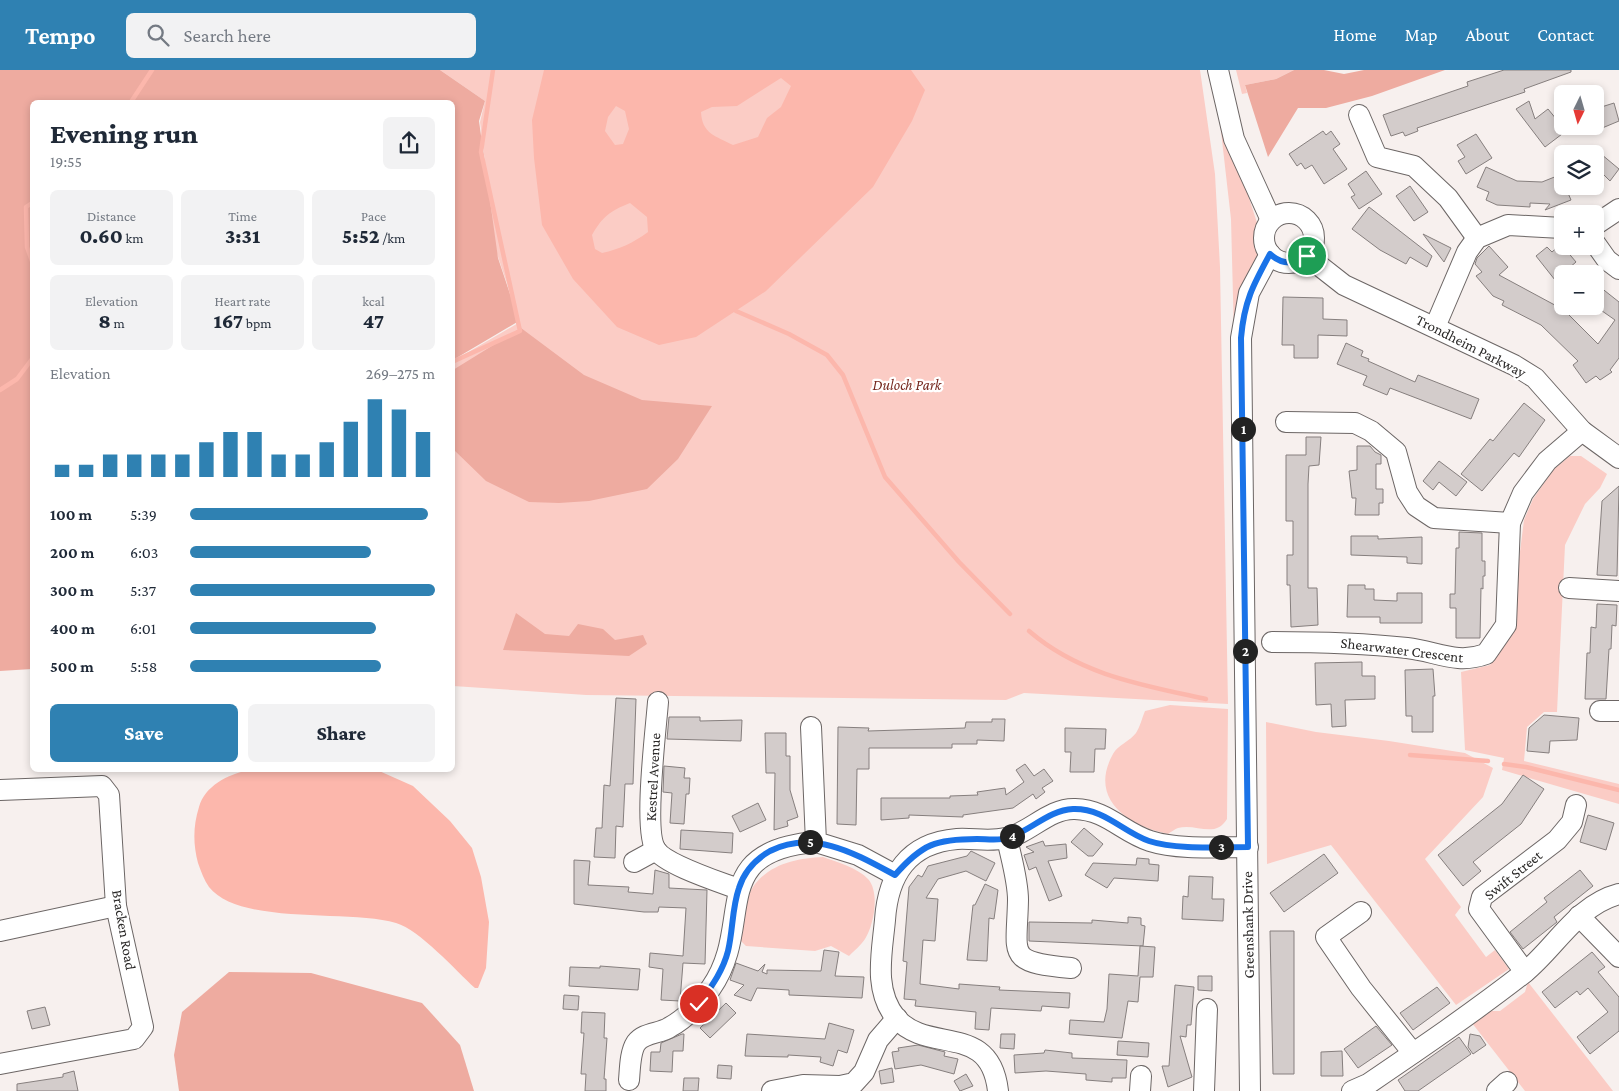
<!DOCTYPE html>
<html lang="en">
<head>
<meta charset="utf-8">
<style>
  body { margin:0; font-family:"Crimson Pro",serif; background:#f2f2f3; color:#1f2937; height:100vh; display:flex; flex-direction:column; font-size:19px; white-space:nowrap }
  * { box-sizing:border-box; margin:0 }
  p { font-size:16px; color:#747a83 }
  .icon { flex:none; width:28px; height:28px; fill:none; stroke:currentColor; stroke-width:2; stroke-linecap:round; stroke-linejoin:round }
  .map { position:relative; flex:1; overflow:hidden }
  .panel { position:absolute; left:30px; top:30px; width:425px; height:672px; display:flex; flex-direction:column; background:#fff; border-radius:8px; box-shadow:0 2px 8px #0003 }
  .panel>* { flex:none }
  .needle { width:32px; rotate:185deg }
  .controls { position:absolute; left:1554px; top:15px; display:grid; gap:10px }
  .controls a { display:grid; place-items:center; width:50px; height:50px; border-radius:8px; background:#fff; box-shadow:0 2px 8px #0003; font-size:25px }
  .pin { position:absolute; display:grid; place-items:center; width:42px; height:42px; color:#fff; margin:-21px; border:2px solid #fff; border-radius:50%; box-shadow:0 1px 5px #0007 }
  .km { position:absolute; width:25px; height:25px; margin:-12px; border-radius:50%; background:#222; color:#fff; font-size:14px; line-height:25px; text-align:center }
  .round { display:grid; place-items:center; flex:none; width:52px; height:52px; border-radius:8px; background:#f2f2f3 }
  .overview { display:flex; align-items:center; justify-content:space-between; height:85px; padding:0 20px }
  h1 { font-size:28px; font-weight:800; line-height:38px }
  .stats { display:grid; grid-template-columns:repeat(3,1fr); gap:8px; height:85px; padding:5px 20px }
  .stats div { display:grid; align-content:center; border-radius:8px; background:#f2f2f3; text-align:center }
  .stats b { font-size:21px; font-weight:800 }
  .stats small { font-size:14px; font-weight:400 }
  .stats p { font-size:14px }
  .chart { height:140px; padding:10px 20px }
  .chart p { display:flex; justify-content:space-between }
  .chart svg { width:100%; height:90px; margin-top:5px; stroke:#2f81b2; stroke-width:6 }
  .cta { display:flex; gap:10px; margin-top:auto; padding:10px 20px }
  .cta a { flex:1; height:58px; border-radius:8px; background:#2f81b2; color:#fff; font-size:20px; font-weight:800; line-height:58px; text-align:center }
  .cta a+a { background:#f2f2f3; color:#1f2937 }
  ul { padding:0 20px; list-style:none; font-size:16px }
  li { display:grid; grid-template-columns:80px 60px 1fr; align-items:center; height:38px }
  li i { height:12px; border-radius:6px; background:#2f81b2 }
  header { display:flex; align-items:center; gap:30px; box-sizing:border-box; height:70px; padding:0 25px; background:#2f81b2; color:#fff }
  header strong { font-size:24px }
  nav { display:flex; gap:28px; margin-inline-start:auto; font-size:18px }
  .search { width:350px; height:45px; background:#f2f2f3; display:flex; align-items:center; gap:12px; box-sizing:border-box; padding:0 18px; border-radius:8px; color:#747a83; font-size:19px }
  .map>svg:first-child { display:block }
</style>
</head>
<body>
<header>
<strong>Tempo</strong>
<div class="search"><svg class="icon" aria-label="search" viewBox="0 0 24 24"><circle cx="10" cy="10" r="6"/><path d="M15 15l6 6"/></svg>Search here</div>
<nav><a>Home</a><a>Map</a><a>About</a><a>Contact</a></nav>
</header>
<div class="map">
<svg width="1619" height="1021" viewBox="0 0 1619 1021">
  <rect width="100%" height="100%" fill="#f7f0ee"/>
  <g fill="#fbccc5">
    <path d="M440,0h760l15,104 5,93 8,437 -204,-11 -18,7 -420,-5 -133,-9v-325l67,-39 -24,-71 -16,-129 5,-21z"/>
    <path d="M1236,0h58l-18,9 -31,6 2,8 -5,1z"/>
    <path d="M1219,44h3l37,115 1,17 -26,90 -3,-117z"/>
    <path d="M1570,386h11l26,18 -7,14 -15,16 -20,41 -8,167h-13l-17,15 -3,34 95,23v20l-117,-34 2,-12 -39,-8 -4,-78 29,-7 20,-34 14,-111 9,-21 20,-29z"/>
    <path d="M1170,635l58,4 -1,110c-12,20 -31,4 -49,9 -3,1 -7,4 -10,6 -40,-8 -80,-35 -55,-80 5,-9 17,-13 23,-21 4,-6 6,-15 9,-22z"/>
    <path d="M1266,652l50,10 73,9 76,12 28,15 -10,29 -58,62 36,48 -6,8 31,42 9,-7 14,19 -53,36 -125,-160 -64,19z"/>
    <path d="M823,787c14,5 35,11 45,22 12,13 6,46 -3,60 -4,6 -11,12 -16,17l-18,-10 -16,5 -69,-5 -6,-6c2,-16 3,-39 13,-53 16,-23 44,-29 70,-30z"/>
    <path d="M1528,912l85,109h-88l-53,-68 14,-12h14l25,-19z"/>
  </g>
  <g fill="#eeaba0">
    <path d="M0,0h440l45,31 -6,20 19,137 21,63 -66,39 -1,-258h-420v567l-32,2z"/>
    <path d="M1294,0h30l20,4 20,-4h81l-73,26 -46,12h-28l-30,49 -23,-72 31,-6z"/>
    <path d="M521,258l63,47 58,25 70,6 -34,53 -31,30 -58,12 -30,2 -30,-1 -43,-21 -34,-33 1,-78z"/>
    <path d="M516,543l29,21 24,2 9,-12 25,5 12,11 28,-5 4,9 -18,12 -126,-6z"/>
    <path d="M229,902l82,1 111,30 38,42 14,46h-295l-5,-36 8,-43z"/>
  </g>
  <g fill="#fcb7ac" fill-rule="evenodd">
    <path d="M544,0h367l14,20 -13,31 -39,66 -107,104 -70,46 -37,8 -42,-18 -44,-48 -31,-54 -8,-67 -2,-38zM781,8l10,8 -10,21 -14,11 -9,19 -25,8c-17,-9 -31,-11 -32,-33l11,-5 25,-1zM616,36l9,5 4,18 -6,15 -8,1 -10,-14 3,-14zM630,133l17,14 1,15c-15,11 -28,17 -46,21l-7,-4 -3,-14c11,-19 18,-24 38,-32z"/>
    <path d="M248,700h129l36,16 37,35 22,27 9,29 8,45 -3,46 -8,20h-3c-20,-18 -55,-58 -79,-65 -47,-14 -156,3 -187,-36 -5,-7 -8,-16 -11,-24 -5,-19 -5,-37 1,-56 6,-21 28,-32 49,-37z"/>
  </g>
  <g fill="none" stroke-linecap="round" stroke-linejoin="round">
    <g stroke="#fcb7ac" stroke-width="4.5">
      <path d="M131,32l21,-32"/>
      <path d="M32,133l-6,4 1,40 5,14"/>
      <path d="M736,241l53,23 38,21 16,20 42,102 74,85 51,52"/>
      <path d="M452,292l68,-31 -39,-179 12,-82"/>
      <path d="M0,320l17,-11 15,-20"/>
      <path d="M1029,561c51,44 113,54 177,68"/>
      <path d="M1410,685l78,6"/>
      <path d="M1504,694l22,3 93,23"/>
    </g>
  </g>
  <g fill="#d3cccb" stroke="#867f7e">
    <path d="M1504,0h67v2l-47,17 1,3 -108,36 1,3 -13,5 -2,-4 -12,4 -8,-21 85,-29 -1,-4z"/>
    <path d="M1529,31l6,18 13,-10 18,22 -21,16 -29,-38z"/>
    <path d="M1614,33l5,18 -24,10v-22z"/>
    <path d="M1323,61l3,4 5,-4 9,13 -7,5 14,20 -23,15 -12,-19 -7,4 -4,-6 -4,3 -8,-12z"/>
    <path d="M1476,64l16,24 -26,16 -8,-13 7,-4 -8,-12z"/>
    <path d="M1595,79l24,20 -9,12 -6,-6 -9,11z"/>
    <path d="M1486,97l31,14 25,1 20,-8v15l3,-3 6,14 -26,10 5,-6 -20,-1v4l-33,-2 -11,-5 3,-8 -12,-5z"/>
    <path d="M1366,101l16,23 -23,15 -8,-12 4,-2 -7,-11z"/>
    <path d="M1410,116l18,26 -14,9 -18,-25z"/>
    <path d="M1369,137l63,49 -5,11 -17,-10 -4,7 -26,-14 -28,-21z"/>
    <path d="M1423,164l28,14 -7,14z"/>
    <path d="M1561,174l15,18 -21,18 -19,-24 11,-9 5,5z"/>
    <path d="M1489,176l19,21 -9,8 65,35 34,34 17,-24 -20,-14v-23l24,19v56l-9,12 2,2 -12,8 -4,-4 -10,7 -13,-18 5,-4 -37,-36 -39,-20 2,-4 -11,-5 -17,-20 6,-4 -7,-8 2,-6z"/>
    <path d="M1283,227l40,1v21l24,1v16l-29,-1v23h-24v-13h-12z"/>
    <path d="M1346,273l17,8 -2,5 8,3 -1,2 47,21 3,-7 61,24 -8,20 -81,-31 -3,7 -24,-10 4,-9 -30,-12z"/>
    <path d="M1524,333l21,17 -26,37 -5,-4 -32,38 -21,-17 29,-35 3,2z"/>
    <path d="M1306,367h15l-2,28 -10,1 -1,18v104h9l1,37 -27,2 -1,-42h-3v-30h6v-34h-7v-66h20z"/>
    <path d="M1357,376h13l5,6 6,3v9h-5v25h7v14h-4v12h-24l1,-17h-4l-3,-27 8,-1z"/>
    <path d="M1439,391l28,21 -11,14 -17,-14 -6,8 -10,-9z"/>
    <path d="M1619,416l-2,90 -20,-1 5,-74z"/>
    <path d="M1459,462l23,1v28h3v15h-2v13l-2,-1 -1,50h-24v-30h-6v-14h5l1,-46h3z"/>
    <path d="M1351,466h27v3l44,-2v27l-15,-1v-6l-56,-2z"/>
    <path d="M1348,515h17v4h9v11l23,1v-8h25v30h-42v-6h-33z"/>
    <path d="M1597,534l20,1 -1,21 -4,-1 -1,24h-2l-3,50h-21l2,-46h3l1,-26 5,1z"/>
    <path d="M1362,592v14h13v23l-30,1 1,26 -14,1 -1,-23 -15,1 -1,-42z"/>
    <path d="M1433,599l2,27h-2v36h-21v-16h-6l-1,-46z"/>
    <path d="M616,628l20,1 -3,85h-8l-2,43 -7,-1 -1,32 -21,-1 2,-29h6l2,-43 6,1z"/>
    <path d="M1544,645l35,3 -2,22 -27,1 -1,12 -22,-2 2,-23z"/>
    <path d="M669,647h31v4l42,-1 -1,21 -74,-2z"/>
    <path d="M992,649h13l-1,22 -27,-1v4h-25v4h-83v21h-12l-1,56 -19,-1 1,-97 31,1 -1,3 97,-3 1,-6h26z"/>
    <path d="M1065,658l41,1 -1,20h-10l-1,23h-24l1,-20h-6z"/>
    <path d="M765,663h21v23h4v34l8,27 -11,4 1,5 -14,4 1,-57h-9z"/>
    <path d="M1025,694l9,12 10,-7 9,12 -11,7 3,4 -9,7 -3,-5 -20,14 -50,7v2l-54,-2v3l-28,2v-22h69v-2l28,-1 -1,-3 28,-4 1,7 18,-13 -8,-12z"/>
    <path d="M664,696l21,2 -1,10h6l-1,16h-3l-2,30 -14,-1 2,-30 -9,-1z"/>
    <path d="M1523,705l21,14 -23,35 -48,38 8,9 -18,15 -25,-31 64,-51z"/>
    <path d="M758,733l8,17 -26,12 -8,-16z"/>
    <path d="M1588,745l26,8 -8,27 -26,-8z"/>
    <path d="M1084,758l19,16 -10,12h-5l-17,-14z"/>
    <path d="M681,760l52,3 -1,20 -52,-4z"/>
    <path d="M1043,771l2,5 21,-2 1,14 -19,3 14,35 -13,5 -13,-34 -7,3 -5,-15 10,-3 -8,-5z"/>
    <path d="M971,781l24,12 -9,18 -20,-10 -28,8 -12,19 12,1 -3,42 -12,-1 -3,44 39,5v-5l41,3 -1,3 71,3 -1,15 -27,-2 -1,5 -50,-3 -2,22 -14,-1 1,-17 -61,-6 1,-6 -12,-1 3,-37 -4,-1 6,-74 9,-12 4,2 6,-11 39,-10z"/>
    <path d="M1324,784l14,19 -54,39 -14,-19z"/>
    <path d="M1137,788l12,1v5l10,1 -1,16 -44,-3 -7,10 -22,-13 8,-12 43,2z"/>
    <path d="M574,790l16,1 -2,24 41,2 -1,5 25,2 2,-24 14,4v14l38,2 -2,74 -22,-1 -3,38 -19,-1 2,-31 -14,-2 1,-14 33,3 3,-48 -27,-1 -1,5h-14l-70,-8z"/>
    <path d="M1580,800l13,16 -39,31 3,5 -34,27 -13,-17 37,-30 -3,-4z"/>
    <path d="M1189,806l24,1 -1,22h12l-1,22 -41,-2 1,-23 5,1z"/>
    <path d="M985,814l13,6 -4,29 -5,-1 -2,43 -20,-1 6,-55h2z"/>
    <path d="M1128,847l13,1v7l4,1 -2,20 -114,-5v-19l63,1v-3l36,3z"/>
    <path d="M1270,861h24v143h-21z"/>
    <path d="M1140,876l15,1 -2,30h-13l-2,25 -10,-1 -6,37 -53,-4 1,-14 34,2 3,-13 2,-35 29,2z"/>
    <path d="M824,880l15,2 -4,24 29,1 -2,21 -73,-3v-5l-32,-2 -6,13 -17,-6 10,-10 -14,-5 6,-17 22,8 7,-7 -3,8 5,2v-4l54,1z"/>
    <path d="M1592,882l13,15 -7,5 21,25v34l-29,23 -13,-17 31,-25 -20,-24 -8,7 -3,-4 -22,17 -13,-16z"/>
    <path d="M600,896l40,3 -2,21 -69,-4 1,-19 30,1z"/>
    <path d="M1198,906h14v15l-14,-1z"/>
    <path d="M1175,915l19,2 -3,38h-4l-1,12 -6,-1 12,41 -24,10 -6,-21h7z"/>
    <path d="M1437,917l13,16 -37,27 -13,-17z"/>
    <path d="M564,925l15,1 -1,14 -15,-1z"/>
    <path d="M726,933l10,10 -26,25 -10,-10z"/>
    <path d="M45,937l5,18 -18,4 -5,-18z"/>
    <path d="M582,942l23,1 -1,25h3l-3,41h2v12h-21l1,-17h-5l3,-41h-3z"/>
    <path d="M829,953l25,7 -7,23 -9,-3 -5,16 -13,-4 1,-5 -33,-2v2l-43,-1 2,-22 78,5z"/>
    <path d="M1376,956l16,19 -34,23 -14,-19z"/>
    <path d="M682,964h2l-1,17h-10l-1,21 -22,-1 1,-19h9l1,-9z"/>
    <path d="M1001,964h14l-1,15 -14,-1z"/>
    <path d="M1470,964l10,2 6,9 -13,9 -5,-7z"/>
    <path d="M1459,967l12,17 -53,37h-13l-7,-11z"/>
    <path d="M1118,971l31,2 -1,14 -31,-2z"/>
    <path d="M918,975l27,7 -1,4 14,3 -4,15 -33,-9 -26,4 -3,-17 7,-1 -1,-3z"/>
    <path d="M1045,980l27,3v5l55,2 -1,18h-14v4l-26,-2v-6l-40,-3 -31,2 -1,-18 30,-2z"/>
    <path d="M1342,981l1,25h-22v-24z"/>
    <path d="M718,995l14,1 -1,13 -14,-1z"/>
    <path d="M892,998l2,14 -13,2 -2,-13z"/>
    <path d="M74,1001l4,20h-61v-7l46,-7v-3z"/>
    <path d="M966,1004l7,12 -13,5 -6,-10z"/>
    <path d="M684,1008h15l-1,13h-15z"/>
  </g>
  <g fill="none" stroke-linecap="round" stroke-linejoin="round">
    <g stroke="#6c6665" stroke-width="22">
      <g id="minor">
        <path d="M1218,0l16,69 37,81"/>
        <path d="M1359,45l18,42 37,9 34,32 29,40"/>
        <circle cx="1289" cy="168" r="25"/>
        <path d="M1595,155l24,-16"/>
        <path d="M1595,173l12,17 12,9"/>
        <path d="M1307,186l37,29 170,80 21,13 47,53 37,27"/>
        <path d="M1435,257l32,-75 10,-14 31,-13 54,3"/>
        <path d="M1286,352l69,1 16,8 25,21 11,40 9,14 18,12 76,5"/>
        <path d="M1569,518l50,3"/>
        <path d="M1272,572c45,0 90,1 135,6 29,3 49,17 79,6l20,-29 4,-102 13,-30 24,-32 35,-30"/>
        <path d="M658,632c-2,27 -15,130 -2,148 10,15 64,32 82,39"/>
        <path d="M1600,641h19"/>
        <path d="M811,657l5,115 42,13 37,20"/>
        <path d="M0,720l102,-4 7,9 7,111 27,121 -9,12 -134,25"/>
        <path d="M1007,768c4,20 11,42 11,62 -1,56 -13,62 53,68"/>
        <path d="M634,792l22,-12"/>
        <path d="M1361,842l-35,25 35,51 52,65"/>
        <path d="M1579,846l40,41"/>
        <path d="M0,861l116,-25"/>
        <path d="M1525,902l-46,-63 3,-12 75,-57 15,-18 4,-17"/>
        <path d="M629,1010c1,-11 1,-28 7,-37 8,-11 24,-9 34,-16 17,-9 30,-24 41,-39 45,-64 -7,-137 105,-146"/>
        <path d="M772,1021l31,-6 37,1 14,-3 10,-11 14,-32 19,-22"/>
        <path d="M998,1021c-8,-70 -70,-36 -102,-73 -23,-28 -14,-65 -11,-98 3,-45 23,-77 72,-81 16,-1 33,3 49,-1 24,-5 43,-30 69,-29 32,1 47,23 75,32 28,9 68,6 98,6"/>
        <path d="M1140,1021l1,-15"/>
        <path d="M1204,1021l3,-82"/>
        <path d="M1250,1021l-9,-753 8,-45 21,-39"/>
        <path d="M1352,1021l16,-7c53,-36 106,-72 156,-111 32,-26 53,-68 95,-79"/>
        <path d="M1497,1021l10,-9"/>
      </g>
    </g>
    <use href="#minor" stroke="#fff" stroke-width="20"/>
  </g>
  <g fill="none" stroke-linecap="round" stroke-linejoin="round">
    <g stroke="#fff" stroke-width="10">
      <path id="route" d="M699,934c12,-17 24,-33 29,-53 5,-21 4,-43 11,-63 5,-16 17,-29 31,-37 44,-22 86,3 125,24 27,-31 41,-36 82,-36 9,0 22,2 31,-1 22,-7 41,-28 65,-29 31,-1 50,23 76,32 27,9 70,6 99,6l-7,-509c3,-36 12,-53 29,-84 12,11 24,11 37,2"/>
    </g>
    <use href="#route" stroke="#1a73e8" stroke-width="6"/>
  </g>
  <g text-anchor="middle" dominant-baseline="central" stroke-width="4.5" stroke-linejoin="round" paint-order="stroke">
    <g font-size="15" fill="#2b2928" stroke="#fff">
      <text transform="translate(1471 276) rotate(27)">Trondheim Parkway</text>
      <text transform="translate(1402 580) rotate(7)">Shearwater Crescent</text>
      <text transform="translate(653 707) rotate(-87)">Kestrel Avenue</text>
      <text transform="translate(1513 805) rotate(-39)">Swift Street</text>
      <text transform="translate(1248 855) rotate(-91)">Greenshank Drive</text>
      <text transform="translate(124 860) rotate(80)">Bracken Road</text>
    </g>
    <g font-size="15" font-style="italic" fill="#76281f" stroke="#fff">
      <text x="907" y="315">Duloch Park</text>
    </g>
  </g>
</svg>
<div class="controls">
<a><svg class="needle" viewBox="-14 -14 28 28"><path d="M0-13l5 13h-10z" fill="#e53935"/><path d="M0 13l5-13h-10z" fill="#747a83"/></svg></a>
<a><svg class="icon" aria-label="layers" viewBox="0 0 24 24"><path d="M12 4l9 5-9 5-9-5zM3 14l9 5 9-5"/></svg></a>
<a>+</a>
<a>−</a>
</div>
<div class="pin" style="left:1307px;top:186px;background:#1e9e55"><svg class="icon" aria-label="arrive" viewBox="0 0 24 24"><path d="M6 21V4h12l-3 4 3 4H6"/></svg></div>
<div class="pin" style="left:699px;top:934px;background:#d93025"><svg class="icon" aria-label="check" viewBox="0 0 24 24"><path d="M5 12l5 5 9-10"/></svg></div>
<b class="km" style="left:1243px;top:359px">1</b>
<b class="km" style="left:1245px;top:581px">2</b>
<b class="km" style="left:1221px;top:777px">3</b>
<b class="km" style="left:1012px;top:766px">4</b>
<b class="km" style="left:810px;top:772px">5</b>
<section class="panel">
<div class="overview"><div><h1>Evening run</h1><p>19:55</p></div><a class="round"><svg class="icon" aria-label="share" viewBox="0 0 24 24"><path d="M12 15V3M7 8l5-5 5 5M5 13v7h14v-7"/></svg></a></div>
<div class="stats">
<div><p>Distance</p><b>0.60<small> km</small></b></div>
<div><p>Time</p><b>3:31</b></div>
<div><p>Pace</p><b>5:52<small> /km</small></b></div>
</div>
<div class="stats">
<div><p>Elevation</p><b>8<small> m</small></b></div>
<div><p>Heart rate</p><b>167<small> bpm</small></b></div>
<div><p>kcal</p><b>47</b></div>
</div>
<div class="chart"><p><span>Elevation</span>269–275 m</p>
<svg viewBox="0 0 160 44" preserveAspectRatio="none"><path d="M5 44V38M15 44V38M25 44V33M35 44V33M45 44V33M55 44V33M65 44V27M75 44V22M85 44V22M95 44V33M105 44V33M115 44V27M125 44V17M135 44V6M145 44V11M155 44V22"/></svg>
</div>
<ul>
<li><b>100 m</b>5:39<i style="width:97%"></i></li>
<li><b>200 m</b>6:03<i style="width:74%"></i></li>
<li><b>300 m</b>5:37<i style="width:100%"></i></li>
<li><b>400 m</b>6:01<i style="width:76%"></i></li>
<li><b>500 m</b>5:58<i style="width:78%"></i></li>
</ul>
<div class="cta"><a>Save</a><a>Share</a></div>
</section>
</div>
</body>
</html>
